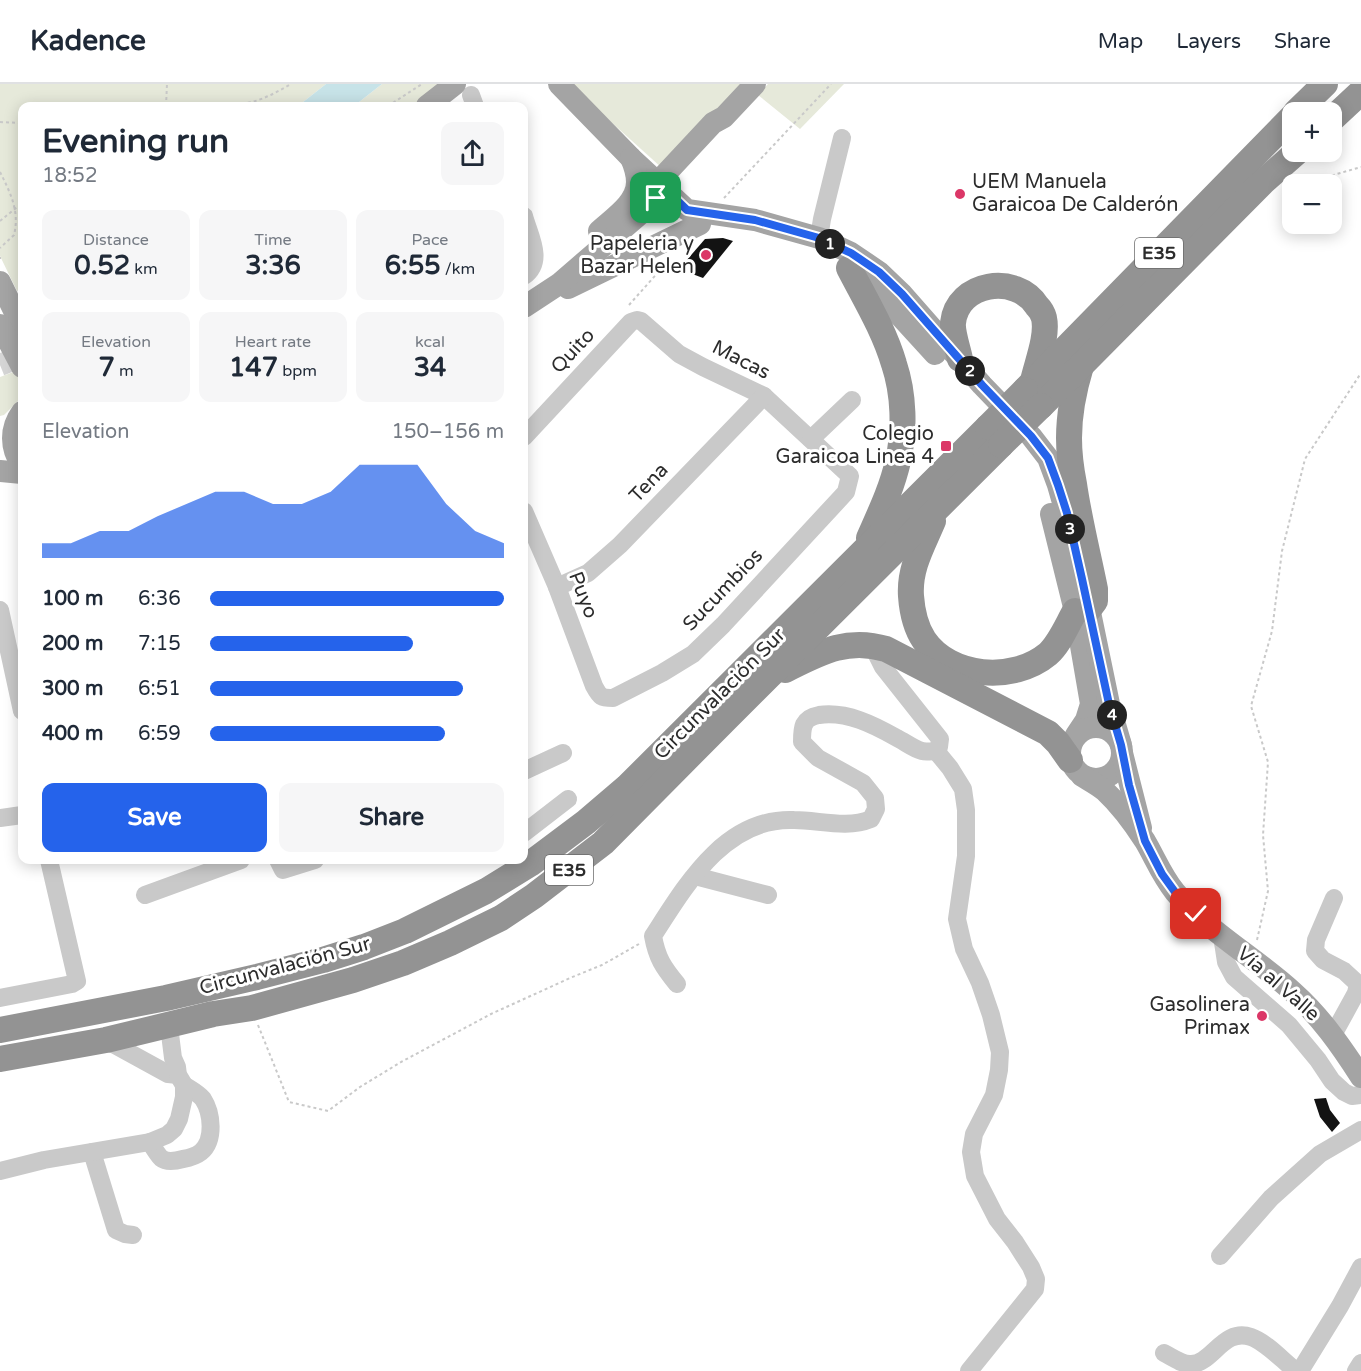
<!DOCTYPE html>
<html lang="en">
<head>
<meta charset="utf-8">
<style>
  body { margin:0; font-family:"Varela Round",sans-serif; background:#f6f6f7; color:#1f2937; height:100vh; display:flex; flex-direction:column; font-size:22px; white-space:nowrap }
  * { box-sizing:border-box; margin:0 }
  p { font-size:20px; color:#747a83 }
  .icon { flex:none; width:33px; height:33px; fill:none; stroke:currentColor; stroke-width:2; stroke-linecap:round; stroke-linejoin:round }
  .map { position:relative; flex:1; overflow:hidden }
  .sheet { position:absolute; left:18px; top:18px; width:510px; height:762px; display:flex; flex-direction:column; background:#fff; border-radius:12px; box-shadow:0 3px 15px #0003 }
  .sheet>* { flex:none }
  .controls { position:absolute; left:1282px; top:18px; display:grid; gap:12px }
  .controls a { display:grid; place-items:center; width:60px; height:60px; border-radius:12px; background:#fff; box-shadow:0 3px 15px #0003; font-size:30px }
  .pin { position:absolute; display:grid; place-items:center; width:51px; height:51px; color:#fff; margin:-26px; border-radius:12px; box-shadow:0 3px 9px #0006 }
  .km { position:absolute; width:30px; height:30px; margin:-15px; border-radius:50%; background:#222; color:#fff; font-size:16px; line-height:30px; text-align:center }
  .round { display:grid; place-items:center; flex:none; width:63px; height:63px; border-radius:12px; background:#f6f6f7 }
  .head { display:flex; align-items:center; justify-content:space-between; height:102px; padding:0 24px }
  h1 { font-size:33px; font-weight:800; line-height:45px }
  .figures { display:grid; grid-template-columns:repeat(3,1fr); gap:9px; height:102px; padding:6px 24px }
  .figures div { display:grid; align-content:center; border-radius:12px; background:#f6f6f7; text-align:center }
  .figures b { font-size:26px; font-weight:800 }
  .figures small { font-size:16px; font-weight:400 }
  .figures p { font-size:16px }
  .chart { height:168px; padding:12px 24px }
  .chart p { display:flex; justify-content:space-between }
  .chart svg { width:100%; height:108px; margin-top:6px; fill:#2563eb; opacity:.7 }
  .primary-button { display:flex; gap:12px; margin-top:auto; padding:12px 24px }
  .primary-button a { flex:1; height:69px; border-radius:12px; background:#2563eb; color:#fff; font-size:24px; font-weight:800; line-height:69px; text-align:center }
  .primary-button a+a { background:#f6f6f7; color:#1f2937 }
  ul { padding:0 24px; list-style:none; font-size:20px }
  li { display:grid; grid-template-columns:96px 72px 1fr; align-items:center; height:45px }
  li i { height:15px; border-radius:8px; background:#2563eb }
  header { display:flex; align-items:center; gap:36px; box-sizing:border-box; height:84px; padding:0 30px; background:#fff; border-bottom:2px solid #e0e1e3 }
  header strong { font-size:28px }
  nav { display:flex; gap:33px; margin-inline-start:auto; font-size:21px }
  .map>svg:first-child { display:block }
</style>
</head>
<body>
<header>
<strong>Kadence</strong>
<nav><a>Map</a><a>Layers</a><a>Share</a></nav>
</header>
<div class="map">
<svg width="1361" height="1287" viewBox="0 0 1361 1287">
  <rect width="100%" height="100%" fill="#fff"/>
  <g fill="#e6e9da">
    <path d="M0,0h326l-28,22h-276v182l-5,3 -17,-35z"/>
    <path d="M382,0h61l-29,22h-60z"/>
    <path d="M569,0h172l-79,84z"/>
    <path d="M768,0h76l-44,45 -42,-34z"/>
    <path d="M16,287l5,14 -2,15 -15,15 -4,1v-39z"/>
  </g>
  <path fill="#c7e3e8" d="M326,0h56l-28,22h-56z"/>
  <g fill="#131313">
    <path d="M723,154l10,3 -30,37 -24,-9 26,-30z"/>
    <path d="M1326,1014l4,12 10,13 -8,9 -12,-15 -6,-18z"/>
  </g>
  <g fill="none" stroke-linecap="round" stroke-linejoin="round">
    <path stroke="#d5d5d5" stroke-width="22" stroke-dasharray="22 11" stroke-linecap="butt" d="M0,281l22,-9"/>
    <g stroke="#c9c9c9" stroke-width="2" stroke-dasharray="3 3" stroke-linecap="butt">
      <path d="M166,22l1,-22"/>
      <path d="M218,22c10,-2 19,-1 29,-3 16,-3 30,-11 44,-19"/>
      <path d="M388,22l34,-22"/>
      <path d="M0,38l22,1"/>
      <path d="M0,88c10,20 20,39 14,63l-14,13"/>
      <path d="M1296,95l34,-3 31,-9"/>
      <path d="M724,114l107,-114"/>
      <path d="M0,137l22,-18"/>
      <path d="M0,174h1"/>
      <path d="M629,221l40,-45"/>
      <path d="M1257,856l11,-49 -5,-56 5,-73 -17,-56 21,-75 10,-80 23,-92 56,-86"/>
      <path d="M258,941l31,77 39,9 32,-24 41,-25 90,-48 79,-36 32,-13 37,-21"/>
    </g>
    <g stroke="#c9c9c9" stroke-width="18">
      <path d="M471,11l4,11"/>
      <path d="M524,132c5,19 21,45 0,60"/>
      <path d="M819,154l3,-19 20,-81"/>
      <path d="M524,353l107,-115 6,-2 4,1 38,33 24,13 61,29 86,80 -4,16 -123,133 -30,29 -31,19 -49,25c-12,0 -13,-1 -19,-12l-37,-99 -33,-76"/>
      <path d="M811,355l41,-39"/>
      <path d="M557,503l31,-14 32,-28 144,-149"/>
      <path d="M0,526l22,101"/>
      <path d="M936,667l14,17 13,21 3,21v46l-9,63 7,30 16,34 11,32 9,37 -1,18 -5,25 -20,39 -3,18 4,24 22,43 18,23 16,25 5,12 -1,10 -66,82"/>
      <path d="M524,687l39,-18"/>
      <path d="M0,734l22,-3"/>
      <path d="M524,749l44,-34"/>
      <path d="M278,776l5,10 32,-10"/>
      <path d="M695,792l73,19"/>
      <path d="M145,811l96,-35"/>
      <path d="M1222,852l4,26 8,15 55,48 29,35 14,21 12,11 8,4 9,-1"/>
      <path d="M677,900c-14,-17 -20,-26 -24,-48 33,-51 72,-119 141,-116 25,0 53,9 77,-1l5,-10 -1,-11 -12,-15 -45,-25 -16,-16c0,-14 0,-24 17,-27 28,-4 55,10 78,23 8,4 17,11 25,13 4,1 10,0 14,0l3,-4 1,-8 -57,-72 -11,-22"/>
      <path d="M0,914l72,-14 5,-3 -28,-121"/>
      <path d="M1333,951l23,-42 2,-9 -14,-13 -21,-11 -8,-9 1,-11 18,-42"/>
      <path d="M106,956l62,34 10,1"/>
      <path d="M150,1058c3,5 7,12 11,16 6,5 15,3 22,1 6,-1 13,-3 18,-7 14,-12 11,-39 2,-53 -5,-6 -13,-10 -19,-14"/>
      <path d="M92,1068l24,78 9,4 8,1"/>
      <path d="M0,1087l44,-11 106,-18 17,-7 7,-6 5,-10 5,-22v-12l-6,-10 -1,-8 -4,-9 -4,-32"/>
      <path d="M1220,1172l51,-58 49,-44 41,-24"/>
      <path d="M1164,1269c8,4 17,11 26,11 22,1 33,-37 61,-27 15,5 32,24 45,34"/>
      <path d="M1300,1287l40,-65 21,-39"/>
      <path d="M1356,1287l5,-8"/>
    </g>
    <g stroke="#a4a4a4" stroke-width="22">
      <path d="M559,0l72,74 56,52 68,10 64,18 32,15 28,19 23,22 80,91 49,51 17,22 10,27 14,49"/>
      <path d="M427,22l28,-22"/>
      <path d="M656,113l-1,-7 2,-7 56,-60 11,-6 31,-33"/>
      <path d="M599,147c14,-13 38,-28 38,-49 0,-9 -3,-17 -6,-24"/>
      <path d="M863,194l8,6 64,70"/>
      <path d="M0,198l22,45"/>
      <path d="M568,204l132,-64"/>
      <path d="M524,223l35,-23 80,-69 27,-28"/>
      <path d="M22,328c-12,16 -12,36 0,53"/>
      <path d="M0,387l22,2"/>
      <path d="M1051,430l24,97 16,93 -5,16 -10,15"/>
      <path d="M1086,509l23,111 12,41"/>
      <circle cx="1096" cy="669" r="26"/>
      <path d="M1122,669l19,75"/>
      <path d="M1082,692c8,5 16,9 23,15 15,14 29,33 40,50 10,17 17,35 30,51 33,40 80,65 118,100 27,24 48,54 68,85"/>
    </g>
    <g stroke="#939393" stroke-width="26">
      <path d="M1296,28l29,-28"/>
      <path d="M1332,35l29,-27"/>
      <path d="M849,184c16,31 35,62 45,96 10,30 11,66 4,97 -6,27 -18,52 -29,77"/>
      <path d="M960,275c-2,-10 -8,-27 -7,-36 4,-41 63,-50 84,-17 3,3 6,8 7,12 4,18 -7,45 -11,63"/>
      <path d="M1081,282c-7,23 -12,47 -12,72 0,16 2,31 5,46 5,35 14,70 21,105v12l-6,8"/>
      <path d="M1025,306l268,-274"/>
      <path d="M1041,322l222,-224 34,-30"/>
      <path d="M933,437c-10,24 -24,47 -22,75 1,14 5,32 13,44 26,38 89,43 124,14 12,-11 19,-29 27,-43"/>
      <path d="M785,586c34,-17 62,-33 101,-21l162,84 10,10 12,17"/>
      <path d="M0,946l166,-32 91,-21 66,-17 41,-13 41,-16 81,-40 44,-27 56,-42 41,-35 361,-360"/>
      <path d="M0,975l106,-19 107,-26 39,-6 101,-28 50,-17 47,-20 51,-25 33,-22 69,-53 124,-125 274,-273"/>
    </g>
    <path stroke="#a4a4a4" stroke-width="22" d="M0,241l22,42"/>
    <g stroke="#939393" stroke-width="26">
      <path d="M988,343l37,-37"/>
      <path d="M1001,361l40,-39"/>
    </g>
  </g>
  <g fill="none" stroke-linecap="round" stroke-linejoin="round">
    <g stroke="#fff" stroke-width="12">
      <path id="route" d="M656,114l9,-9 22,21 68,10 64,18 32,15 28,19 23,22 80,91 49,51 17,22 10,27 9,28 15,66 27,125 12,41 8,40 16,56 17,33 13,18 21,22"/>
    </g>
    <use href="#route" stroke="#2563eb" stroke-width="8"/>
  </g>
  <g fill="#db3767" stroke="#fff" stroke-width="2">
    <circle cx="960" cy="110" r="6"/>
    <circle cx="706" cy="171" r="6"/>
    <rect x="940" y="356" width="12" height="12" rx="3"/>
    <circle cx="1262" cy="932" r="6"/>
  </g>
  <g text-anchor="middle" dominant-baseline="central" stroke-width="6" stroke-linejoin="round" paint-order="stroke">
    <g fill="#fff" stroke="#6b6b6b" stroke-width="1.5">
      <rect x="1135" y="154" width="48" height="30" rx="4.5"/>
      <rect x="545" y="771" width="48" height="30" rx="4.5"/>
    </g>
    <g font-size="18" font-weight="bold" fill="#2c2c2c">
      <text x="1159" y="169">E35</text>
      <text x="569" y="786">E35</text>
    </g>
    <g font-size="20" fill="#2c2c2c" stroke="#fff" text-anchor="end">
      <text x="972" y="98" text-anchor="start">UEM Manuela<tspan x="972" dy="23">Garaicoa De Calderón</tspan></text>
      <text x="694" y="160">Papeleria y<tspan x="694" dy="23">Bazar Helen</tspan></text>
      <text x="934" y="350">Colegio<tspan x="934" dy="23">Garaicoa Linea 4</tspan></text>
      <text x="1250" y="921">Gasolinera<tspan x="1250" dy="23">Primax</tspan></text>
    </g>
    <g font-size="20" fill="#2c2c2c" stroke="#fff">
      <text transform="translate(573 267) rotate(-47)">Quito</text>
      <text transform="translate(741 276) rotate(27)">Macas</text>
      <text transform="translate(649 399) rotate(-46)">Tena</text>
      <text transform="translate(723 506) rotate(-46)">Sucumbios</text>
      <text transform="translate(583 511) rotate(69)">Puyo</text>
      <text transform="translate(720 610) rotate(-45)">Circunvalación Sur</text>
      <text transform="translate(285 882) rotate(-15)">Circunvalación Sur</text>
      <text transform="translate(1278 900) rotate(41)">Vía al Valle</text>
    </g>
  </g>
</svg>
<div class="controls">
<a>+</a>
<a>−</a>
</div>
<div class="pin" style="left:656px;top:114px;background:#1e9e55"><svg class="icon" aria-label="arrive" viewBox="0 0 24 24"><path d="M6 21V4h12l-3 4 3 4H6"/></svg></div>
<div class="pin" style="left:1196px;top:830px;background:#d93025"><svg class="icon" aria-label="check" viewBox="0 0 24 24"><path d="M5 12l5 5 9-10"/></svg></div>
<b class="km" style="left:830px;top:160px">1</b>
<b class="km" style="left:970px;top:287px">2</b>
<b class="km" style="left:1070px;top:445px">3</b>
<b class="km" style="left:1112px;top:631px">4</b>
<section class="sheet">
<div class="head"><div><h1>Evening run</h1><p>18:52</p></div><a class="round"><svg class="icon" aria-label="share" viewBox="0 0 24 24"><path d="M12 15V3M7 8l5-5 5 5M5 13v7h14v-7"/></svg></a></div>
<div class="figures">
<div><p>Distance</p><b>0.52<small> km</small></b></div>
<div><p>Time</p><b>3:36</b></div>
<div><p>Pace</p><b>6:55<small> /km</small></b></div>
</div>
<div class="figures">
<div><p>Elevation</p><b>7<small> m</small></b></div>
<div><p>Heart rate</p><b>147<small> bpm</small></b></div>
<div><p>kcal</p><b>34</b></div>
</div>
<div class="chart"><p><span>Elevation</span>150–156 m</p>
<svg viewBox="0 0 160 44" preserveAspectRatio="none"><path d="M0 44V38L10 38L20 33L30 33L40 27L50 22L60 17L70 17L80 22L90 22L100 17L110 6L120 6L130 6L140 22L150 33L160 38V44z"/></svg>
</div>
<ul>
<li><b>100 m</b>6:36<i style="width:100%"></i></li>
<li><b>200 m</b>7:15<i style="width:69%"></i></li>
<li><b>300 m</b>6:51<i style="width:86%"></i></li>
<li><b>400 m</b>6:59<i style="width:80%"></i></li>
</ul>
<div class="primary-button"><a>Save</a><a>Share</a></div>
</section>
</div>
</body>
</html>
